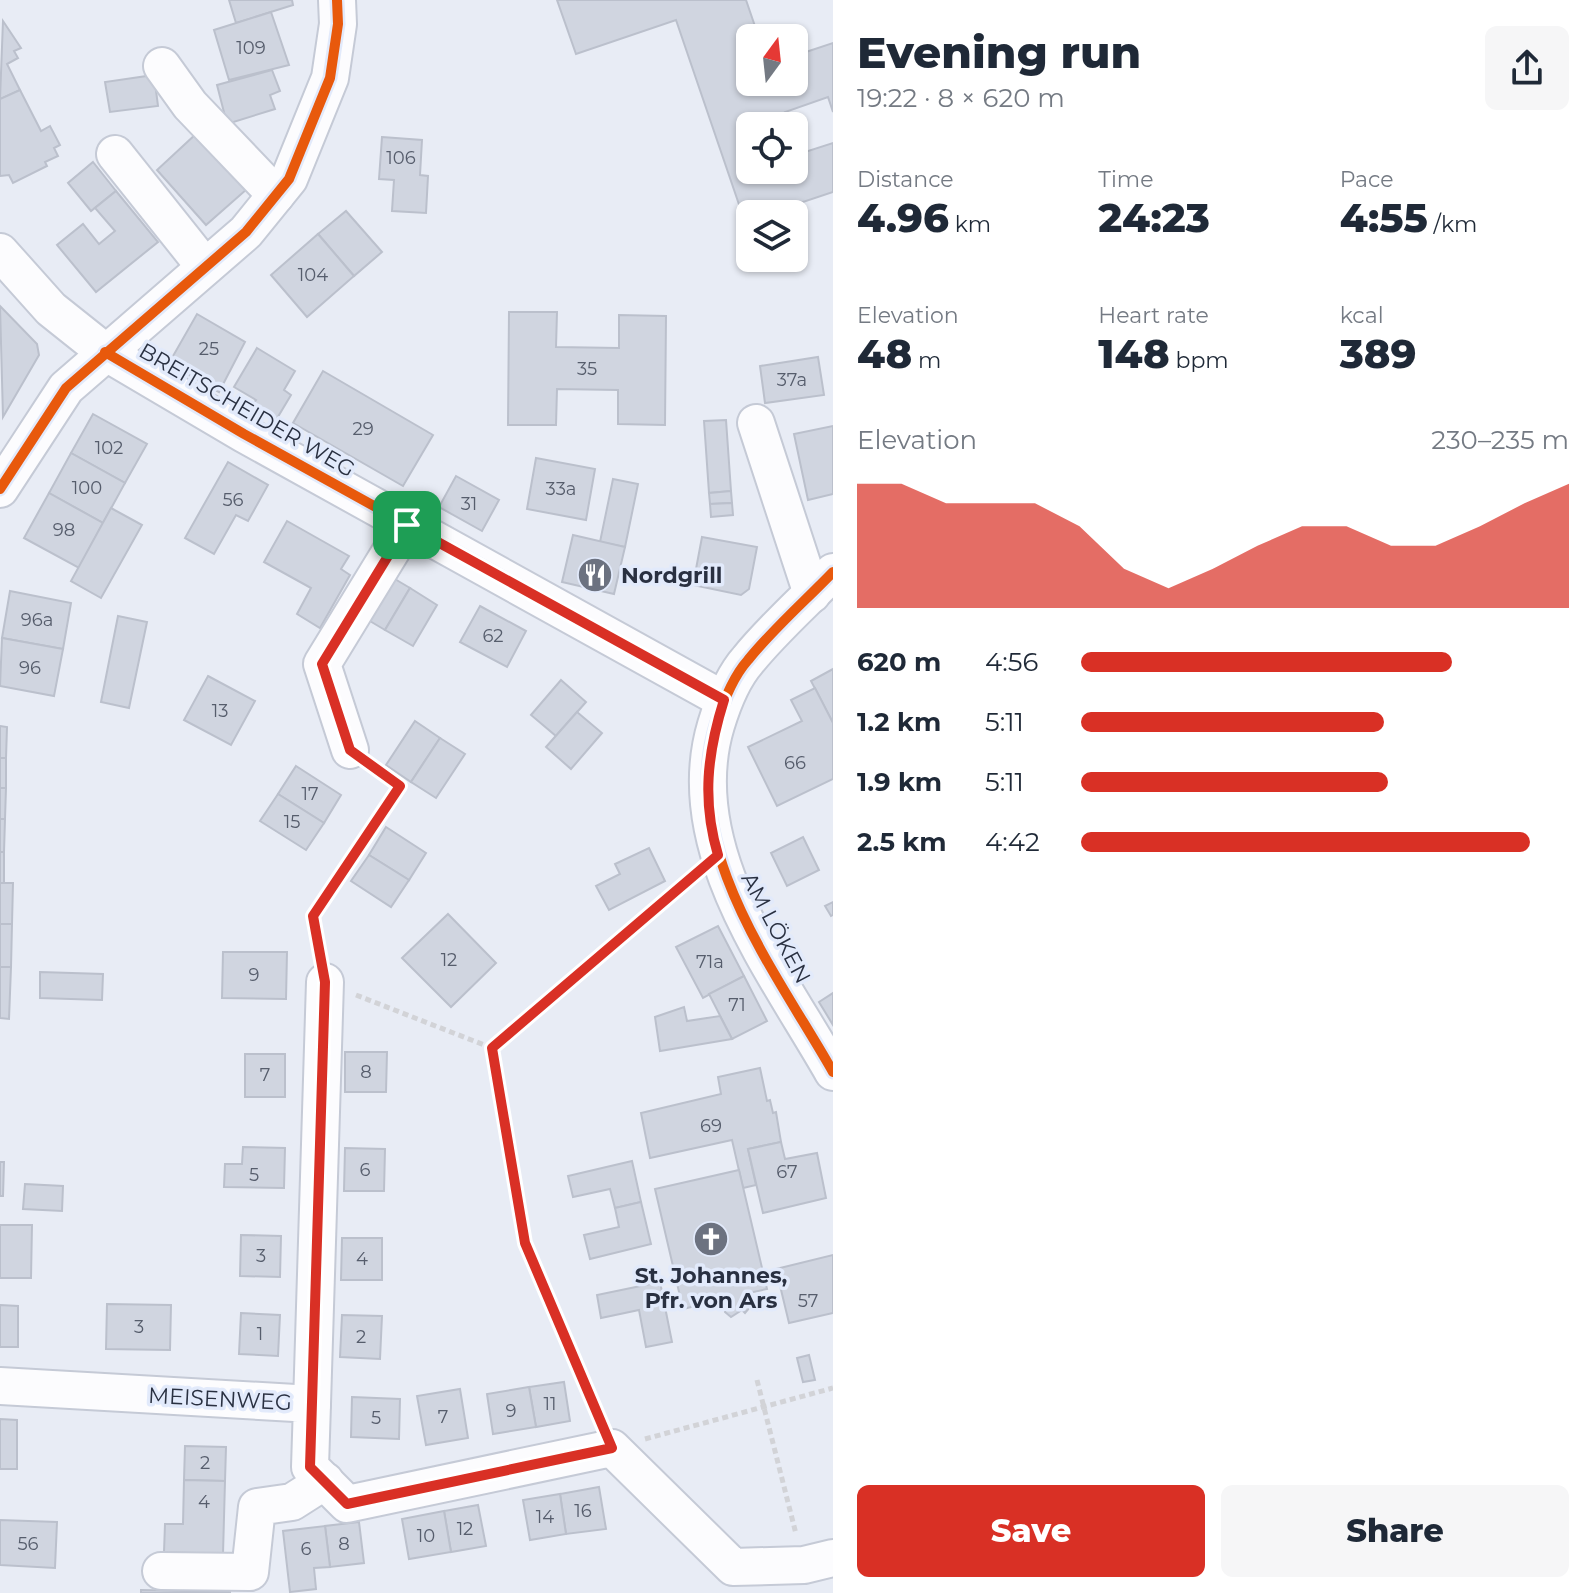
<!DOCTYPE html>
<html lang="en">
<head>
<meta charset="utf-8">
<style>
  body { margin:0; font-family:Montserrat,sans-serif; background:#f6f6f7; color:#1f2937; height:100vh; display:flex; flex-direction:column; font-size:30px; white-space:nowrap }
  * { box-sizing:border-box; margin:0 }
  p { font-size:26px; color:#747a83 }
  .icon { flex:none; width:44px; height:44px; fill:none; stroke:currentColor; stroke-width:2; stroke-linecap:round; stroke-linejoin:round }
  .map { position:relative; flex:1; overflow:hidden }
  .details { display:flex; flex-direction:column; background:#fff; width:760px }
  .details>* { flex:none }
  .needle { width:52px; rotate:15deg }
  .controls { position:absolute; left:736px; top:24px; display:grid; gap:16px }
  .controls a { display:grid; place-items:center; width:72px; height:72px; border-radius:12px; background:#fff; box-shadow:0 2px 6px #0004; font-size:40px }
  .pin { position:absolute; display:grid; place-items:center; width:68px; height:68px; color:#fff; margin:-34px; border-radius:16px; box-shadow:0 4px 12px #0006 }
  .round { display:grid; place-items:center; flex:none; width:84px; height:84px; border-radius:12px; background:#f6f6f7 }
  .summary { display:flex; align-items:center; justify-content:space-between; height:136px; padding:0 24px }
  h1 { font-size:44px; font-weight:800; line-height:60px }
  .figures { display:grid; grid-template-columns:repeat(3,1fr); gap:12px; height:136px; padding:8px 24px }
  .figures div { display:grid; align-content:center }
  .figures b { font-size:40px; font-weight:800 }
  .figures small { font-size:22px; font-weight:400 }
  .figures p { font-size:22px }
  .chart { height:224px; padding:16px 24px }
  .chart p { display:flex; justify-content:space-between }
  .chart svg { width:100%; height:144px; margin-top:8px; fill:#d93025; opacity:.7 }
  .primary-button { display:flex; gap:16px; margin-top:auto; padding:16px 24px }
  .primary-button a { flex:1; height:92px; border-radius:12px; background:#d93025; color:#fff; font-size:32px; font-weight:800; line-height:92px; text-align:center }
  .primary-button a+a { background:#f6f6f7; color:#1f2937 }
  ul { padding:0 24px; list-style:none; font-size:26px }
  li { display:grid; grid-template-columns:128px 96px 1fr; align-items:center; height:60px }
  li i { height:20px; border-radius:10px; background:#d93025 }
  main { display:flex; flex:1; min-height:0 }
  .map>svg:first-child { display:block }
</style>
</head>
<body>
<main>
<div class="map">
<svg width="833" height="1593" viewBox="0 0 833 1593">
  <rect width="100%" height="100%" fill="#e8ecf5"/>
  <g fill="#d0d5e0" stroke="#bbc0cc" stroke-width="2">
    <path d="M229,0h63l1,5 -57,18z"/>
    <path d="M557,0h189l13,38h-9v44h44v-20l7,-3 -1,-5 33,-11v69l-5,-15 -43,15 5,14h-40v44h44v-31l5,15 34,-11v49l-66,22h-17v6l-5,2 -69,-202 -100,34z"/>
    <path d="M271,12l18,53 -60,15 -15,-50z"/>
    <path d="M3,21l18,27 -7,3 4,7 -11,6 13,26 -20,9z"/>
    <path d="M272,70l8,21 -10,4 5,14 -48,15 -10,-39z"/>
    <path d="M154,75l4,31 -48,6 -5,-30z"/>
    <path d="M20,90l21,41 9,-5 10,19 -6,3 4,8 -13,6 2,4 -34,17 -4,-8 -9,1v-77z"/>
    <path d="M197,133l50,56 -41,36 -49,-55z"/>
    <path d="M382,137l40,3 -2,35 8,1 -2,37 -34,-2 2,-31 -15,-1z"/>
    <path d="M93,162l23,29 -25,20 -23,-28z"/>
    <path d="M116,191l42,51 -62,50 -39,-47 26,-21 16,20 16,-13 -20,-23z"/>
    <path d="M346,211l36,41 -28,24 -36,-42z"/>
    <path d="M318,234l36,42 -47,41 -36,-42z"/>
    <path d="M0,306l37,38 2,11 -36,62z"/>
    <path d="M509,312h48l-1,35 63,1v-33l47,1 -1,109 -47,-1v-34l-61,-1 -1,36h-48z"/>
    <path d="M197,314l48,28 -26,50 -41,-23 -5,-13z"/>
    <path d="M257,348l38,23 -11,19 7,5 -15,25 -24,-15 4,-5 -22,-13z"/>
    <path d="M818,357l6,38 -59,8 -5,-37z"/>
    <path d="M323,371l110,64 -30,51 -110,-63z"/>
    <path d="M93,414l54,30 -22,39 -54,-30z"/>
    <path d="M726,420l5,71 -22,2 -5,-72z"/>
    <path d="M833,426v68l-25,6 -14,-66z"/>
    <path d="M71,453l54,30 -22,40 -54,-30z"/>
    <path d="M536,458l59,11 -9,51 -59,-11z"/>
    <path d="M228,462l40,23 -20,36 -12,-6 -22,39 -29,-16z"/>
    <path d="M456,476l43,24 -17,31 -43,-24z"/>
    <path d="M613,479l25,5 -13,63 -25,-5z"/>
    <path d="M731,491l1,12 -22,1 -1,-11z"/>
    <path d="M49,493l54,30 -24,45 -55,-30z"/>
    <path d="M732,503l1,12 -22,2 -1,-13z"/>
    <path d="M111,508l31,17 -41,73 -30,-17z"/>
    <path d="M287,521l62,35 -8,13 9,6 -30,53 -23,-14 14,-26 -47,-26z"/>
    <path d="M573,535l52,12 -11,47 -52,-12z"/>
    <path d="M702,537l55,10 -8,42 -8,6 -48,-10z"/>
    <path d="M383,572l27,16 -25,42 -27,-16z"/>
    <path d="M410,588l27,17 -24,41 -28,-16z"/>
    <path d="M10,591l61,12 -8,46 -61,-11z"/>
    <path d="M480,606l46,25 -19,36 -47,-25z"/>
    <path d="M118,616l29,6 -18,86 -28,-6z"/>
    <path d="M2,638l61,11 -9,47 -54,-10z"/>
    <path d="M833,669v54l-22,-42z"/>
    <path d="M208,676l47,25 -24,44 -47,-25z"/>
    <path d="M561,680l25,22 -30,34 -25,-21z"/>
    <path d="M815,688l18,35v56l-56,27 -29,-59 54,-26 -11,-21z"/>
    <path d="M577,712l25,21 -31,36 -25,-22z"/>
    <path d="M415,721l25,17 -29,44 -25,-17z"/>
    <path d="M0,726l7,1 -1,31h-6z"/>
    <path d="M440,738l25,16 -29,44 -25,-16z"/>
    <rect x="0" y="758" width="6" height="30"/>
    <path d="M296,766l45,29 -17,28 -46,-29z"/>
    <path d="M0,788h6l-1,31h-5z"/>
    <path d="M278,794l46,29 -18,27 -46,-29z"/>
    <path d="M0,819h5l-1,33h-4z"/>
    <path d="M386,827l40,26 -17,27 -40,-25z"/>
    <path d="M803,837l16,33 -32,16 -16,-33z"/>
    <path d="M649,848l16,33 -56,29 -13,-24 24,-12 -5,-10z"/>
    <rect x="0" y="852" width="4" height="31"/>
    <path d="M369,855l40,25 -18,27 -40,-26z"/>
    <path d="M0,883h13l-1,41h-12z"/>
    <path d="M833,902v13l-2,1 -6,-10z"/>
    <path d="M448,914l48,49 -45,44 -49,-49z"/>
    <path d="M0,924h12l-1,43h-11z"/>
    <path d="M718,926l26,50 -41,22 -27,-51z"/>
    <path d="M223,952h64l-1,47 -64,-1z"/>
    <path d="M0,967h11l-2,52 -9,-1z"/>
    <path d="M40,972l63,2 -1,26 -62,-2z"/>
    <path d="M744,976l23,45 -35,18 -23,-45z"/>
    <path d="M833,993v32l-14,-23z"/>
    <path d="M684,1007l3,14 33,-5 12,23 -72,12 -5,-34z"/>
    <path d="M345,1052h42l-1,40h-41z"/>
    <rect x="245" y="1054" width="40" height="43"/>
    <path d="M760,1068l7,33 3,-1 3,13 3,-1 5,30 -33,7 8,36 -13,3 -11,-48 -82,18 -9,-45 80,-19 -3,-17z"/>
    <path d="M781,1142l4,17 32,-6 9,45 -63,15 -15,-64z"/>
    <path d="M243,1147l42,1 -1,40 -60,-1 1,-23h17z"/>
    <path d="M345,1148l40,1 -1,42h-40z"/>
    <path d="M632,1161l9,41 -26,6 -5,-19 -37,8 -5,-21z"/>
    <path d="M0,1162h4l-1,34h-3z"/>
    <path d="M739,1170l28,119 -23,5 6,13 -5,6 -3,-3 -11,7 -6,-5 -1,-13 -41,10 -28,-120z"/>
    <path d="M25,1184l38,2 -1,25 -39,-2z"/>
    <path d="M641,1202l10,42 -61,15 -6,-24 35,-8 -4,-19z"/>
    <path d="M0,1225h32l-1,53h-31z"/>
    <path d="M241,1235l40,1 -1,41 -40,-1z"/>
    <path d="M342,1238h40v42h-41z"/>
    <path d="M833,1255v58l-44,10 -13,-54z"/>
    <path d="M660,1282l12,60 -26,5 -7,-37 -38,8 -4,-23z"/>
    <path d="M107,1304l64,1 -1,45 -64,-1z"/>
    <path d="M0,1305l18,1v41h-18z"/>
    <path d="M241,1313l39,2 -2,41 -39,-2z"/>
    <path d="M342,1315l40,1 -2,43 -40,-2z"/>
    <path d="M809,1355l6,25 -12,2 -6,-24z"/>
    <path d="M564,1382l6,39 -34,6 -7,-40z"/>
    <path d="M529,1387l7,40 -43,7 -6,-40z"/>
    <path d="M460,1389l8,49 -42,7 -9,-49z"/>
    <path d="M352,1397l48,2 -1,40 -48,-2z"/>
    <path d="M0,1419l17,1v49h-17z"/>
    <path d="M185,1446l41,1 -1,34 -41,-1z"/>
    <path d="M184,1480l41,1 -2,73 -59,-2 1,-28h18z"/>
    <path d="M599,1487l7,42 -40,5 -6,-40z"/>
    <path d="M560,1494l6,40 -36,6 -7,-40z"/>
    <path d="M478,1505l8,41 -35,6 -7,-41z"/>
    <path d="M444,1511l7,41 -42,7 -7,-40z"/>
    <path d="M0,1520l57,2 -2,46 -55,-3z"/>
    <path d="M359,1522l5,41 -34,4 -5,-41z"/>
    <path d="M325,1526l5,41 -16,1 2,21 -26,3 -7,-61z"/>
    <path d="M141,1590l44,1v2h-44z"/>
    <rect x="185" y="1591" width="45" height="2"/>
  </g>
  <g fill="none" stroke-linecap="round" stroke-linejoin="round">
    <g stroke="#c5cad6" stroke-width="40">
      <g id="minor">
        <path d="M162,66l28,39 86,90"/>
        <path d="M115,154l90,113"/>
        <path d="M0,252l51,57 54,43 139,82 480,266"/>
        <path d="M756,423l56,171"/>
        <path d="M0,489l66,-101 180,-156 43,-53 41,-101 8,-54 -1,-24"/>
        <path d="M833,572c-28,29 -60,57 -85,88 -16,18 -25,42 -32,65 -37,123 59,245 117,347"/>
        <path d="M350,750l-28,-86 85,-139"/>
        <path d="M0,1386l312,18 -2,63 37,37 265,-56 121,119 71,-2 29,-7"/>
        <path d="M312,1404l13,-422"/>
        <path d="M161,1571l89,1 7,-65 35,-5 33,-21"/>
      </g>
    </g>
    <g stroke="#d2d3d7" stroke-width="5" stroke-dasharray="6 4" stroke-linecap="butt">
      <path d="M320,955l-7,-39 87,-130 -28,-20"/>
      <path d="M356,995l136,53 33,195 76,179"/>
      <path d="M492,1048l203,-173"/>
      <path d="M757,1380l39,154"/>
      <path d="M645,1439l188,-51"/>
    </g>
    <use href="#minor" stroke="#fcfcfe" stroke-width="36"/>
    <g stroke="#e2eafb" stroke-width="15">
      <g id="cycleway">
        <path d="M105,352l139,82 480,266"/>
        <path d="M0,489l66,-101 180,-156 43,-53 41,-101 8,-54 -1,-24"/>
        <path d="M833,572c-28,29 -60,57 -85,88 -16,18 -25,42 -32,65 -37,123 59,245 117,347"/>
      </g>
    </g>
    <use href="#cycleway" stroke="#e8590c" stroke-width="10"/>
  </g>
  <g fill="none" stroke-linecap="round" stroke-linejoin="round">
    <g stroke="#fff" stroke-width="16">
      <path id="route" d="M407,525l317,175c-17,54 -22,101 -6,155l-226,193 33,195 87,205 -265,56 -37,-37 15,-485 -12,-66 87,-130 -50,-36 -28,-86z"/>
    </g>
    <use href="#route" stroke="#d93025" stroke-width="10"/>
  </g>
  <defs>
    <g id="restaurant-disc" transform="scale(1.8)"><circle r="9.5" fill="#6c7280" stroke="#e2eafb"/><path d="M-5-6h1v4h1v-4h1v4h1v-4h1v5L-1.5 .5V6h-2V.5L-5-1ZM5-6V6H3V1.5H1.5Q1.5-4 5-6Z" fill="#fff"/></g>
    <g id="church-disc" transform="scale(1.8)"><circle r="9.5" fill="#6c7280" stroke="#e2eafb"/><path d="M-1.2-6h2.4v3.5h3.3v2.4h-3.3V6h-2.4V-.1h-3.3v-2.4h3.3Z" fill="#fff"/></g>
  </defs>
  <g fill-rule="evenodd">
    <use href="#restaurant-disc" x="595" y="575"/>
    <use href="#church-disc" x="711" y="1239"/>
  </g>
  <g text-anchor="middle" dominant-baseline="central" stroke-width="7" stroke-linejoin="round" paint-order="stroke">
    <g font-size="18" fill="#565d6c">
      <text x="251" y="48">109</text>
      <text x="401" y="158">106</text>
      <text x="313" y="275">104</text>
      <text x="209" y="349">25</text>
      <text x="587" y="369">35</text>
      <text x="792" y="380">37a</text>
      <text x="363" y="429">29</text>
      <text x="109" y="448">102</text>
      <text x="87" y="488">100</text>
      <text x="561" y="489">33a</text>
      <text x="233" y="500">56</text>
      <text x="469" y="504">31</text>
      <text x="64" y="530">98</text>
      <text x="37" y="620">96a</text>
      <text x="493" y="636">62</text>
      <text x="30" y="668">96</text>
      <text x="220" y="711">13</text>
      <text x="795" y="763">66</text>
      <text x="310" y="794">17</text>
      <text x="292" y="822">15</text>
      <text x="449" y="960">12</text>
      <text x="710" y="962">71a</text>
      <text x="254" y="975">9</text>
      <text x="737" y="1005">71</text>
      <text x="366" y="1072">8</text>
      <text x="265" y="1075">7</text>
      <text x="711" y="1126">69</text>
      <text x="365" y="1170">6</text>
      <text x="787" y="1172">67</text>
      <text x="254" y="1175">5</text>
      <text x="261" y="1256">3</text>
      <text x="362" y="1259">4</text>
      <text x="808" y="1301">57</text>
      <text x="139" y="1327">3</text>
      <text x="260" y="1334">1</text>
      <text x="361" y="1337">2</text>
      <text x="550" y="1404">11</text>
      <text x="511" y="1411">9</text>
      <text x="443" y="1417">7</text>
      <text x="376" y="1418">5</text>
      <text x="205" y="1463">2</text>
      <text x="204" y="1502">4</text>
      <text x="583" y="1511">16</text>
      <text x="545" y="1517">14</text>
      <text x="465" y="1529">12</text>
      <text x="426" y="1536">10</text>
      <text x="28" y="1544">56</text>
      <text x="344" y="1544">8</text>
      <text x="306" y="1549">6</text>
    </g>
    <g font-size="22" fill="#293041" stroke="#e2eafb">
      <text transform="translate(247 410) rotate(30)">BREITSCHEIDER WEG</text>
      <text transform="translate(776 928) rotate(62)">AM LÖKEN</text>
      <text transform="translate(220 1399) rotate(3)">MEISENWEG</text>
    </g>
    <g font-size="22" font-weight="bold" fill="#293041" stroke="#e2eafb" text-anchor="start">
      <text x="621" y="575">Nordgrill</text>
      <text x="711" y="1275" text-anchor="middle">St. Johannes,<tspan x="711" dy="25">Pfr. von Ars</tspan></text>
    </g>
  </g>
</svg>
<div class="controls">
<a><svg class="needle" viewBox="-14 -14 28 28"><path d="M0-13l5 13h-10z" fill="#e53935"/><path d="M0 13l5-13h-10z" fill="#747a83"/></svg></a>
<a><svg class="icon" aria-label="locate" viewBox="0 0 24 24"><circle cx="12" cy="12" r="6"/><path d="M12 2v4M12 18v4M2 12h4M18 12h4"/></svg></a>
<a><svg class="icon" aria-label="layers" viewBox="0 0 24 24"><path d="M12 4l9 5-9 5-9-5zM3 14l9 5 9-5"/></svg></a>
</div>
<div class="pin" style="left:407px;top:525px;background:#1e9e55"><svg class="icon" aria-label="arrive" viewBox="0 0 24 24"><path d="M6 21V4h12l-3 4 3 4H6"/></svg></div>
</div>
<section class="details">
<div class="summary"><div><h1>Evening run</h1><p>19:22 · 8 × 620 m</p></div><a class="round"><svg class="icon" aria-label="share" viewBox="0 0 24 24"><path d="M12 15V3M7 8l5-5 5 5M5 13v7h14v-7"/></svg></a></div>
<div class="figures">
<div><p>Distance</p><b>4.96<small> km</small></b></div>
<div><p>Time</p><b>24:23</b></div>
<div><p>Pace</p><b>4:55<small> /km</small></b></div>
</div>
<div class="figures">
<div><p>Elevation</p><b>48<small> m</small></b></div>
<div><p>Heart rate</p><b>148<small> bpm</small></b></div>
<div><p>kcal</p><b>389</b></div>
</div>
<div class="chart"><p><span>Elevation</span>230–235 m</p>
<svg viewBox="0 0 160 44" preserveAspectRatio="none"><path d="M0 44V6L10 6L20 12L30 12L40 12L50 19L60 32L70 38L80 32L90 25L100 19L110 19L120 25L130 25L140 19L150 12L160 6V44z"/></svg>
</div>
<ul>
<li><b>620 m</b>4:56<i style="width:76%"></i></li>
<li><b>1.2 km</b>5:11<i style="width:62%"></i></li>
<li><b>1.9 km</b>5:11<i style="width:63%"></i></li>
<li><b>2.5 km</b>4:42<i style="width:92%"></i></li>
</ul>
<div class="primary-button"><a>Save</a><a>Share</a></div>
</section>
</main>
</body>
</html>
